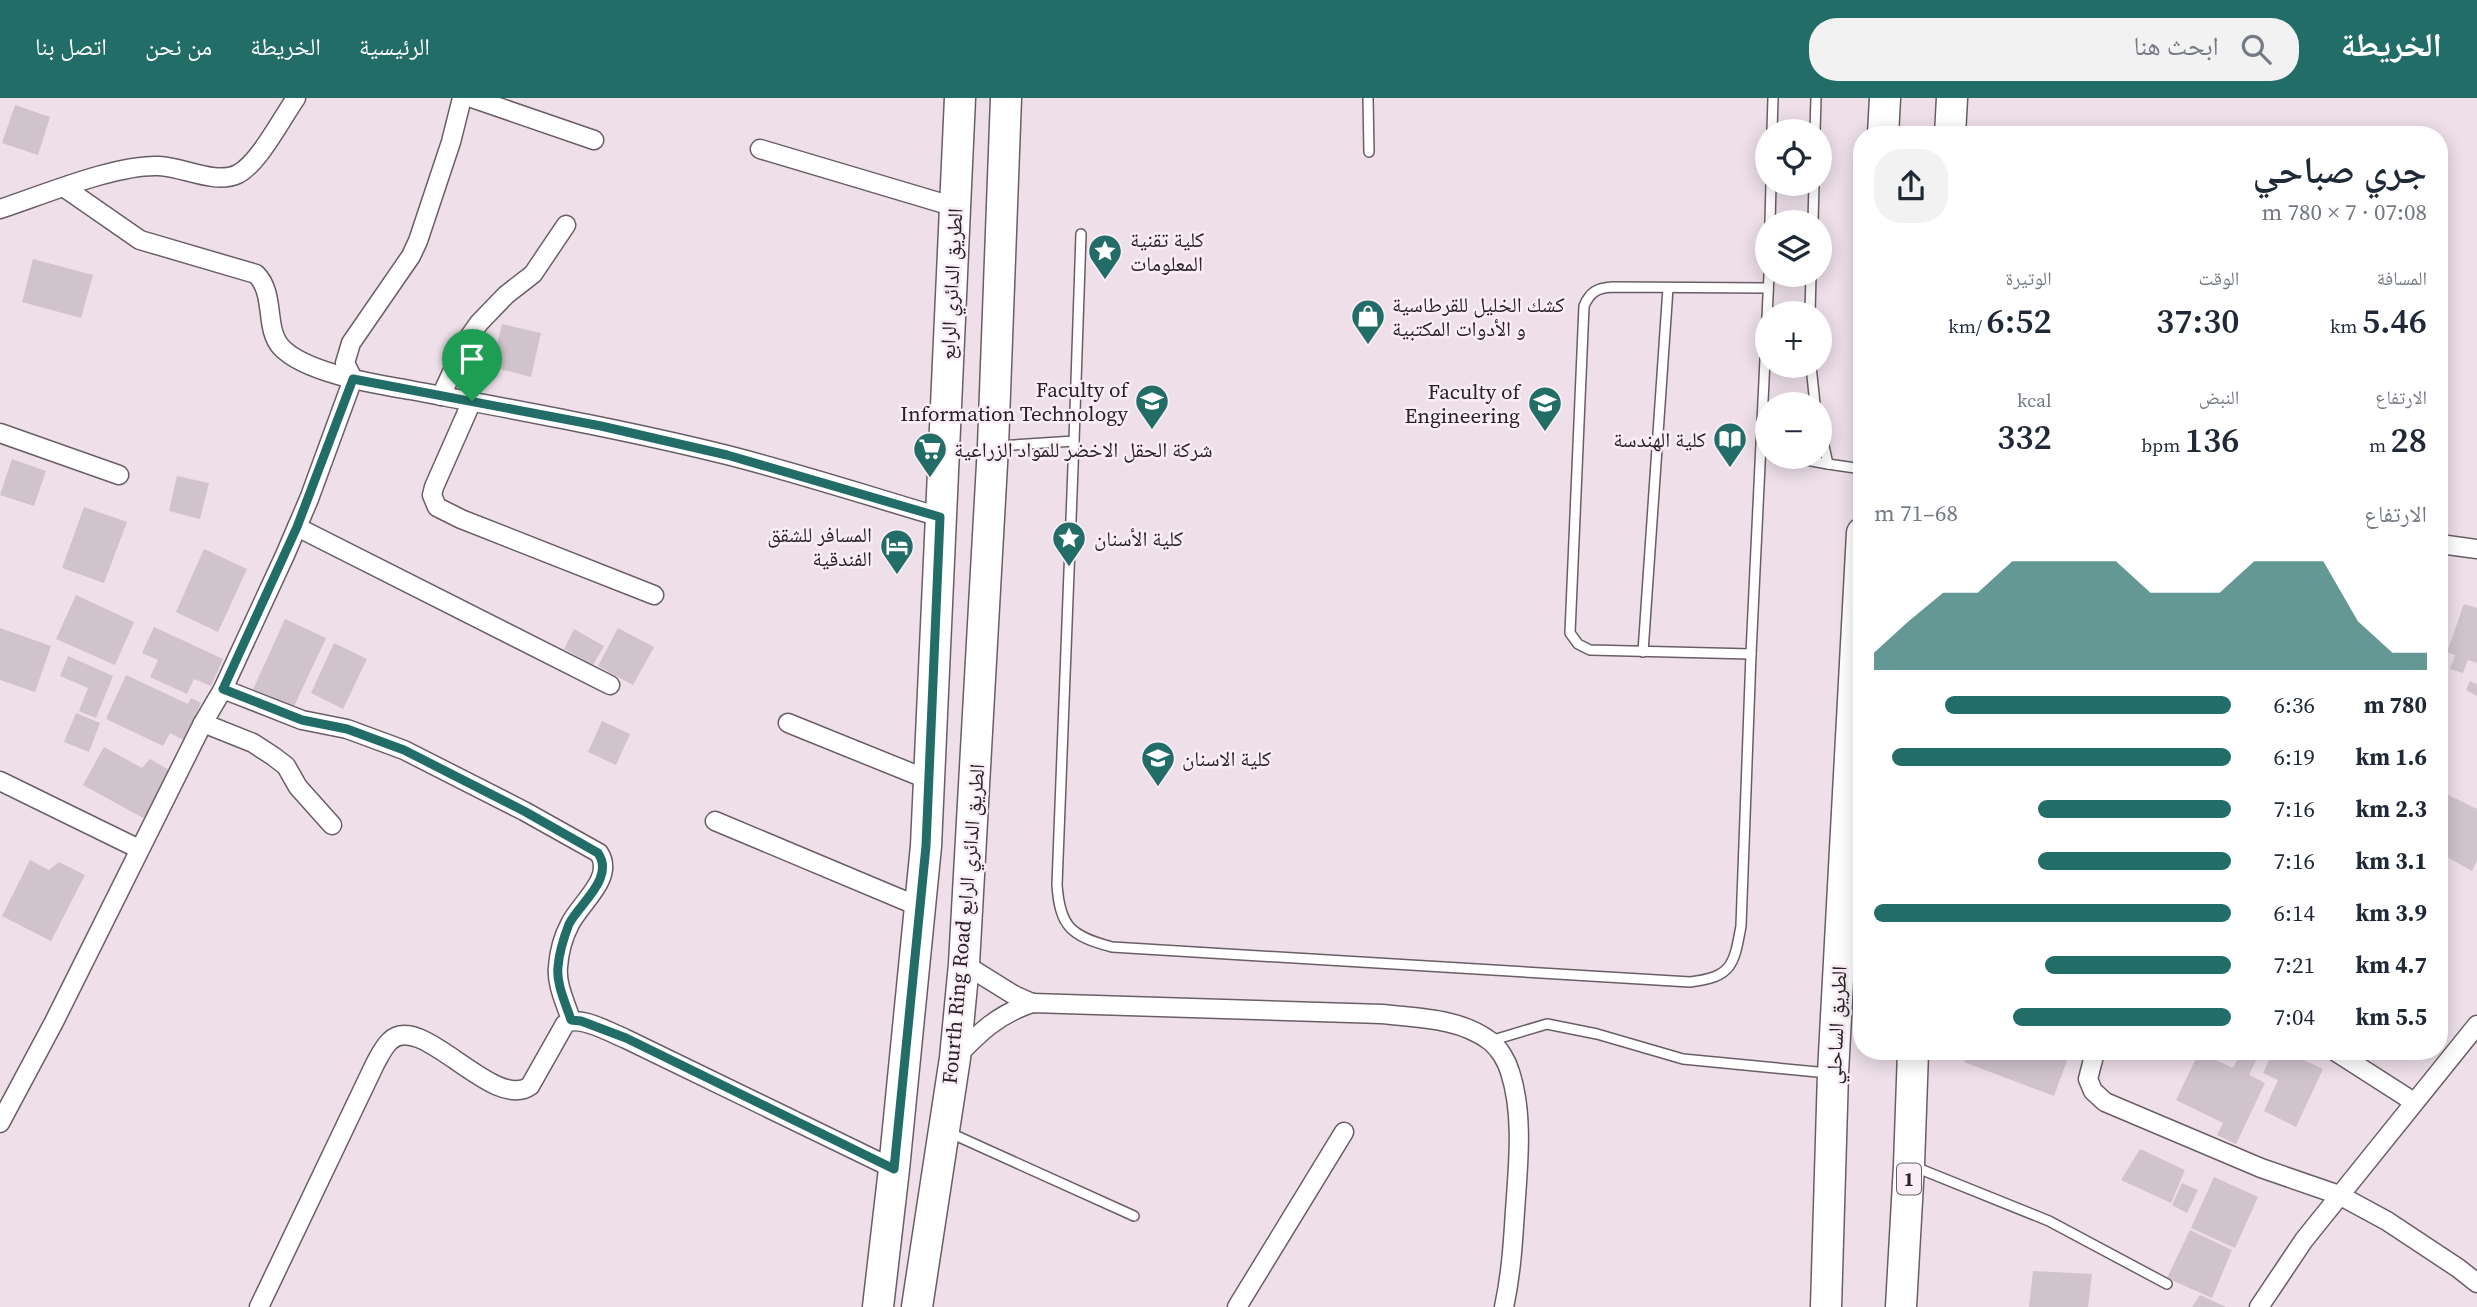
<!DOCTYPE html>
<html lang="ar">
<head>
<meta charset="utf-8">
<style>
  body { margin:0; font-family:"Source Serif 4","Noto Naskh Arabic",serif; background:#f2f2f3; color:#1f2937; direction:rtl; height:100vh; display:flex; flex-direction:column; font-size:26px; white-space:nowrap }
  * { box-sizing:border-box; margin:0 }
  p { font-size:23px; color:#747a83 }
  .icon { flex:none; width:38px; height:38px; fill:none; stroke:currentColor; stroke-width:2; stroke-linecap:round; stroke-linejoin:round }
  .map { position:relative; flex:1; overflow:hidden; direction:ltr }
  .details { position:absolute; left:1853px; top:28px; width:595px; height:934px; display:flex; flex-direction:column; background:#fff; border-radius:28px; box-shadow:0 4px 18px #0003; direction:rtl }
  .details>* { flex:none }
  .buttons { position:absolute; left:1755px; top:21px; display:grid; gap:14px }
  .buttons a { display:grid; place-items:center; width:77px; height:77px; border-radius:50%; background:#fff; box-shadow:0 4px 18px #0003; font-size:35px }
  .pin { position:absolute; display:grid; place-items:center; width:60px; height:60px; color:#fff; margin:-72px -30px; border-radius:50% 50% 50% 0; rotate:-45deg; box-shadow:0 0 7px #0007 }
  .pin .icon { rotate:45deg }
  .round { display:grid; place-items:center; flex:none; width:74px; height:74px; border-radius:28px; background:#f2f2f3 }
  .headline { display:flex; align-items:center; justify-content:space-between; height:119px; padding:0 21px }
  h1 { font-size:38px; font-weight:600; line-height:52px }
  .metrics { display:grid; grid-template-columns:repeat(3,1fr); gap:10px; height:119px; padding:7px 21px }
  .metrics div { display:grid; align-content:center }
  .metrics b { font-size:35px; font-weight:600 }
  .metrics small { font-size:19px; font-weight:400 }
  .metrics p { font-size:19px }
  .chart { height:196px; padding:14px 21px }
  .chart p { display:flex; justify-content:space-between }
  .chart svg { width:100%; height:126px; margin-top:7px; fill:#236d68; opacity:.7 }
  ul { padding:0 21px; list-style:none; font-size:23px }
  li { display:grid; grid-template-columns:112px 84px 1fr; align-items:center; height:52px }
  li i { height:18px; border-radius:9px; background:#236d68 }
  header { display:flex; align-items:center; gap:42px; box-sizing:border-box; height:98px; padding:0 35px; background:#236d68; color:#fff }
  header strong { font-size:33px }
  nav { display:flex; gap:38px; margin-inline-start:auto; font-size:24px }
  .search { width:490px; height:63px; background:#f2f2f3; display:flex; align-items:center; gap:18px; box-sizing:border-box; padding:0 24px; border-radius:28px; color:#747a83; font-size:26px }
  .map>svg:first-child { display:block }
</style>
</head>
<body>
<header>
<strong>الخريطة</strong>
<div class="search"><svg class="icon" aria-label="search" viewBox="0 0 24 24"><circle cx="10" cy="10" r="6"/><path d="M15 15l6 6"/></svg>ابحث هنا</div>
<nav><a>الرئيسية</a><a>الخريطة</a><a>من نحن</a><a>اتصل بنا</a></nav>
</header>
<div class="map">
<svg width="2477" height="1209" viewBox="0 0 2477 1209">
  <rect width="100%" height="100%" fill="#eedfe9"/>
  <g fill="#d1c3cc">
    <path d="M15,7l35,12 -12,38 -36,-12z"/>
    <path d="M33,161l60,16 -12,43 -59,-16z"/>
    <path d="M502,226l39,9 -10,44 -39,-10z"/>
    <path d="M12,361l34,12 -12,35 -34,-11z"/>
    <path d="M177,378l32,7 -9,36 -31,-8z"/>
    <path d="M84,409l43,15 -23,61 -42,-15z"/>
    <path d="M204,451l43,20 -29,63 -42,-20z"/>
    <path d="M76,497l58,27 -19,43 -59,-26z"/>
    <path d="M2464,506l13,4v55l-9,-3 -5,13 -13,-4 5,-14 -8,-3z"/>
    <path d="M285,521l41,19 -36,77 -40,-19z"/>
    <path d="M154,529l69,32 -12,27 -17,-7 -7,15 -37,-17 8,-17 -16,-7z"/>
    <path d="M0,530l51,18 -16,46 -35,-12z"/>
    <path d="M618,530l36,19 -21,38 -35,-19z"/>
    <path d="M574,531l30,17 -11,19 -29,-16z"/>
    <path d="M334,545l33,16 -24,50 -32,-16z"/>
    <path d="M68,558l45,20 -17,42 -17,-7 9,-23 -28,-12z"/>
    <path d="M126,577l62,29 3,-6 10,5 -17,37 -14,-7 -7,13 -57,-27z"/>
    <path d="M2470,583l7,3v12l-11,-6z"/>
    <path d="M76,615l24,10 -11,29 -25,-10z"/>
    <path d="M602,623l28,13 -14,31 -28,-13z"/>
    <path d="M104,649l38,21 8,-9 21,12 -26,48 -62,-34z"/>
    <path d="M2440,693l37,18v52l-5,10 -32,-18z"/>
    <path d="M30,762l19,10 10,-8 26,13 -34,66 -49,-25z"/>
    <path d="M1967,954h103l-16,44 -90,-34z"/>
    <path d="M2199,954l34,16 6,-11 5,3 4,-8h12l-11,23 16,8 -29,61 -19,-9 6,-12 -47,-23z"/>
    <path d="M2273,954h14l36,17 -27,58 -32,-16 14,-31 -15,-7z"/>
    <path d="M2140,1051l45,21 -14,33 -50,-23z"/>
    <path d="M2214,1079l44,20 -23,51 -44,-20z"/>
    <path d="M2182,1085l16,7 -11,23 -15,-8z"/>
    <path d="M2190,1132l42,20 -20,48 -45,-20z"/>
    <path d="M2033,1173l59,3 -4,33h-59z"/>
    <path d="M2200,1197l26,12h-34z"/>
  </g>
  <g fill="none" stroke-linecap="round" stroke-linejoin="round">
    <g stroke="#6a5e66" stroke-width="12">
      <g id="service">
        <path d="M1368,0l1,54"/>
        <path d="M1772,33l1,-33"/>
        <path d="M1815,33l1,-33"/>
        <path d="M1770,124l1,-38"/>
        <path d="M1813,124l1,-38"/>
        <path d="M1810,215l1,-38"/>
        <path d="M1811,268l4,38"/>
        <path d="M1820,330l8,36 34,5"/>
        <path d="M1074,343l-17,444c3,42 14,51 55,62l578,35c42,-5 44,-17 51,-56l10,-272 18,-379"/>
        <path d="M998,348l76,-5 7,-207"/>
        <path d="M1790,359l38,7"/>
        <path d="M1643,554l25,-364"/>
        <path d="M1751,556l-161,-4 -12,-6 -8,-11 14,-327c6,-14 13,-18 28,-19l156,1"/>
        <path d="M1490,943l57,-17 50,10 86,25 145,14"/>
        <path d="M948,1034l186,84"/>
        <path d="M1915,1069l134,54 118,63"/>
      </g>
    </g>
    <g stroke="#6a5e66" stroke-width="21">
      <g id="minor">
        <path d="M472,0l122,42"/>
        <path d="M760,51l195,58"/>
        <path d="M65,90l75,52 116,34c20,20 8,54 25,73 24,26 95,37 129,43 106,20 212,39 317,65 71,18 142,41 213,62"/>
        <path d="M0,111c43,-14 116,-45 159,-43 25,1 56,19 79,8 21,-11 44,-56 58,-76"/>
        <path d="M441,298l26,-56 12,-17 27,-28 27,-21 33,-49"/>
        <path d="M472,303l-38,86 -2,8 5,12 24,12 193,76"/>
        <path d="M0,335l119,42"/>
        <path d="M297,429l313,158"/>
        <path d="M2440,446l37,5"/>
        <path d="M223,591l79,31 45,9 57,21 120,61 75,42c16,25 -19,50 -29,71 -7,13 -11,29 -12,43 -2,17 8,37 13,53"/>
        <path d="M203,625l50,20 20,13 13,10 12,21 34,38"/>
        <path d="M788,625l141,57"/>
        <path d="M0,683l139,68"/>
        <path d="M715,723l205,86"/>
        <path d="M964,866l50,31 18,8"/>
        <path d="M2095,954l-7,27 5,12 12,11 156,66 78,27 48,26 71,47 19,15"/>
        <path d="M2336,954l78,50"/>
        <path d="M955,960c25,-26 42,-43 77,-55l350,11c35,4 78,4 108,27 9,7 17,20 20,31 14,43 8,94 5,139 -2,32 -4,64 -11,96"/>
        <path d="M0,1025l54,-101 149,-299 20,-34 62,-134 24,-56 44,-120 -8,-16 6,-20 60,-87 7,-15 33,-99 11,-44"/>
        <path d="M259,1209l116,-243c4,-7 9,-18 15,-23 31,-31 103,71 140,45l35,-62c14,-10 46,9 61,15l268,130"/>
        <path d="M1237,1209l107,-175"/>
        <path d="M2259,1209l45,-67 173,-215"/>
      </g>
    </g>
    <g stroke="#6a5e66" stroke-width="33">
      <g id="primary">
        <path d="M878,1209l16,-138 32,-323 34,-748"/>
        <path d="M917,1209l38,-249 9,-94 29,-518 13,-348"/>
      </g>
    </g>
    <g stroke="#6a5e66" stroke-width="33">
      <g id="trunk">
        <path d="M1883,37l2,-37"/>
        <path d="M1950,37l2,-37"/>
        <path d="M1826,1209l7,-234 29,-540"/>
        <path d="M1901,1209l8,-142 4,-113"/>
      </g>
    </g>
    <use href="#service" stroke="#fff" stroke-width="9"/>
    <use href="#minor" stroke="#fff" stroke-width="18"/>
    <use href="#primary" stroke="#fff" stroke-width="30"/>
    <use href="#trunk" stroke="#fff" stroke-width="30"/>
  </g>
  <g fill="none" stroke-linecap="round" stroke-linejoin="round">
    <g stroke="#fff" stroke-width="14">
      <path id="route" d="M353,281l248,47 126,29 213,62 -14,329 -32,323 -268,-131 -45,-17 -10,-1c-5,-16 -15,-36 -13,-53 1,-14 6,-30 11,-43 11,-21 46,-46 29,-71l-74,-42 -120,-61 -57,-21 -45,-9 -79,-31 74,-162z"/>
    </g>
    <use href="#route" stroke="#236d68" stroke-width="9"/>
  </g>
  <defs>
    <g id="sight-pin" transform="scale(1.75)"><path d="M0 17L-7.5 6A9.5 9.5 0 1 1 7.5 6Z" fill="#236d68" stroke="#fbedf6"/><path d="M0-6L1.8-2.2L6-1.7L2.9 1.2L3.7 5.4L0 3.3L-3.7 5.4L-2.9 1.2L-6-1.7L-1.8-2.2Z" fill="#fff"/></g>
    <g id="shop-pin" transform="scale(1.75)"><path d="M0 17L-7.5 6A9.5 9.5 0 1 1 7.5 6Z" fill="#236d68" stroke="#fbedf6"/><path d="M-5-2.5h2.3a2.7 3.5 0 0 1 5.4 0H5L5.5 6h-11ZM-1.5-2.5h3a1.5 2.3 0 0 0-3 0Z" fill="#fff"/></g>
    <g id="school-pin" transform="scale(1.75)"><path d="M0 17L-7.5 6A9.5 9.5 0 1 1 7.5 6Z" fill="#236d68" stroke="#fbedf6"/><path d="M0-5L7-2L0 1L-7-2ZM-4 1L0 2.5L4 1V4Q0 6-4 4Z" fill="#fff"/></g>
    <g id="library-pin" transform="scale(1.75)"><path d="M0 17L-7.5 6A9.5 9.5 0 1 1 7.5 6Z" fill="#236d68" stroke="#fbedf6"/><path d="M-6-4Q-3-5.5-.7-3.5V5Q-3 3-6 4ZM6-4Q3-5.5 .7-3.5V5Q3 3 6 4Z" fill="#fff"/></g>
    <g id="supermarket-pin" transform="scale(1.75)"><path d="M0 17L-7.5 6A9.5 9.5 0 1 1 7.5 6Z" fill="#236d68" stroke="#fbedf6"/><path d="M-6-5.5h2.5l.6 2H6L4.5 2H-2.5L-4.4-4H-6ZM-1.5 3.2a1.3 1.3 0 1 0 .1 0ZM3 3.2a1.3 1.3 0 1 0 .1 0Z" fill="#fff"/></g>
    <g id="hotel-pin" transform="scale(1.75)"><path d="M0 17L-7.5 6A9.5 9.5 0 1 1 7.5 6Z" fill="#236d68" stroke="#fbedf6"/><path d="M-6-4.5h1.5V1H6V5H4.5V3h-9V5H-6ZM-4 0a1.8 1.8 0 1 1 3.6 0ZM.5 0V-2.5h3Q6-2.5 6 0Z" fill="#fff"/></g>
    <g id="university-pin" transform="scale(1.75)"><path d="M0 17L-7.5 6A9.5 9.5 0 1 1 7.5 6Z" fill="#236d68" stroke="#fbedf6"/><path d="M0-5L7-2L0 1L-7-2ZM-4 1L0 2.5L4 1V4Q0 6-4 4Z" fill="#fff"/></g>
  </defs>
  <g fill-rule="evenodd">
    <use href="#sight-pin" x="1105" y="153"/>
    <use href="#shop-pin" x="1368" y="218"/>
    <use href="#school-pin" x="1152" y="303"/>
    <use href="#school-pin" x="1545" y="305"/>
    <use href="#library-pin" x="1730" y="341"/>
    <use href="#supermarket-pin" x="930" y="351"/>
    <use href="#sight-pin" x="1069" y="440"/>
    <use href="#hotel-pin" x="897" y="448"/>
    <use href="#university-pin" x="1158" y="660"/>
  </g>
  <g text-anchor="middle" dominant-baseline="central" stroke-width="5" stroke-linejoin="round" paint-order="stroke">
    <rect fill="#fbedf6" stroke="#675f64" stroke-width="2" x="1897" y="1065.5" width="24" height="31" rx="5"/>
    <g font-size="19" font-weight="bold" fill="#272225">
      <text x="1909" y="1081">1</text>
    </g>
    <g font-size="21" fill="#272225" stroke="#fbedf6" text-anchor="start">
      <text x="1130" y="141">كلية تقنية<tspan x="1130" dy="24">المعلومات</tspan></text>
      <text x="1392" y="206">كشك الخليل للقرطاسية<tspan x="1392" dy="24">و الأدوات المكتبية</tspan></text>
      <text x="1128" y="291" text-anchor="end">Faculty of<tspan x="1128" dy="24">Information Technology</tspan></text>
      <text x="1520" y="293" text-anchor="end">Faculty of<tspan x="1520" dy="24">Engineering</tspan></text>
      <text x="1706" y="341" text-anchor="end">كلية الهندسة</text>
      <text x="954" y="351">شركة الحقل الاخضر للمواد الزراعية</text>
      <text x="872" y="436" text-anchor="end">المسافر للشقق<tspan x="872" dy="24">الفندقية</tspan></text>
      <text x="1094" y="440">كلية الأسنان</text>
      <text x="1182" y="660">كلية الاسنان</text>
    </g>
    <g font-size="21" fill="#272225" stroke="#fbedf6">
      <text transform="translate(951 186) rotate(-87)">الطريق الدائري الرابع</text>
      <text transform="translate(963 826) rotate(-85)">Fourth Ring Road الطريق الدائري الرابع</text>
      <text transform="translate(1836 927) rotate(-87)">الطريق الساحلي</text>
    </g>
  </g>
</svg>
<div class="buttons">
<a><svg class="icon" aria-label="locate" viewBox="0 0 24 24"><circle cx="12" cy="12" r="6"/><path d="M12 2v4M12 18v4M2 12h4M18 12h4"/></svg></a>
<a><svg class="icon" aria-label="layers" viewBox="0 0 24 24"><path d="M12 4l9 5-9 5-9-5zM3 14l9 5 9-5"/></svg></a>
<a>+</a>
<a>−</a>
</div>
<div class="pin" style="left:472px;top:303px;background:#1e9e55"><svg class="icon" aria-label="arrive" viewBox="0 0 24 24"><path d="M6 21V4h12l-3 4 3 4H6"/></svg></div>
<section class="details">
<div class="headline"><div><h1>جري صباحي</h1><p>07:08 · 7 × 780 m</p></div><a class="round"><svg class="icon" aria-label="share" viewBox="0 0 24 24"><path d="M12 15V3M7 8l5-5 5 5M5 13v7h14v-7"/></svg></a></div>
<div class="metrics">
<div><p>المسافة</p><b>5.46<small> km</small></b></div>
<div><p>الوقت</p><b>37:30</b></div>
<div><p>الوتيرة</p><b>6:52<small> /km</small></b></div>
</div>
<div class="metrics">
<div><p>الارتفاع</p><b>28<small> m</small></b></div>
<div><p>النبض</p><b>136<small> bpm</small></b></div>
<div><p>kcal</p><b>332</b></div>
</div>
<div class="chart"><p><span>الارتفاع</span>68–71 m</p>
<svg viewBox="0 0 160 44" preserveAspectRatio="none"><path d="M0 44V38L10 27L20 17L30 17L40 6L50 6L60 6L70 6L80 17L90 17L100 17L110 6L120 6L130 6L140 27L150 38L160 38V44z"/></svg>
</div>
<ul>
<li><b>780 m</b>6:36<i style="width:80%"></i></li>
<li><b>1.6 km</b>6:19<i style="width:95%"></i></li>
<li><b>2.3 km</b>7:16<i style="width:54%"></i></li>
<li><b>3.1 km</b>7:16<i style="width:54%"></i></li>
<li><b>3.9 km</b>6:14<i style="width:100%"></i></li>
<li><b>4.7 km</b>7:21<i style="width:52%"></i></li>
<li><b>5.5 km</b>7:04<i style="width:61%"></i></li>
</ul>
</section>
</div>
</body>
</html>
